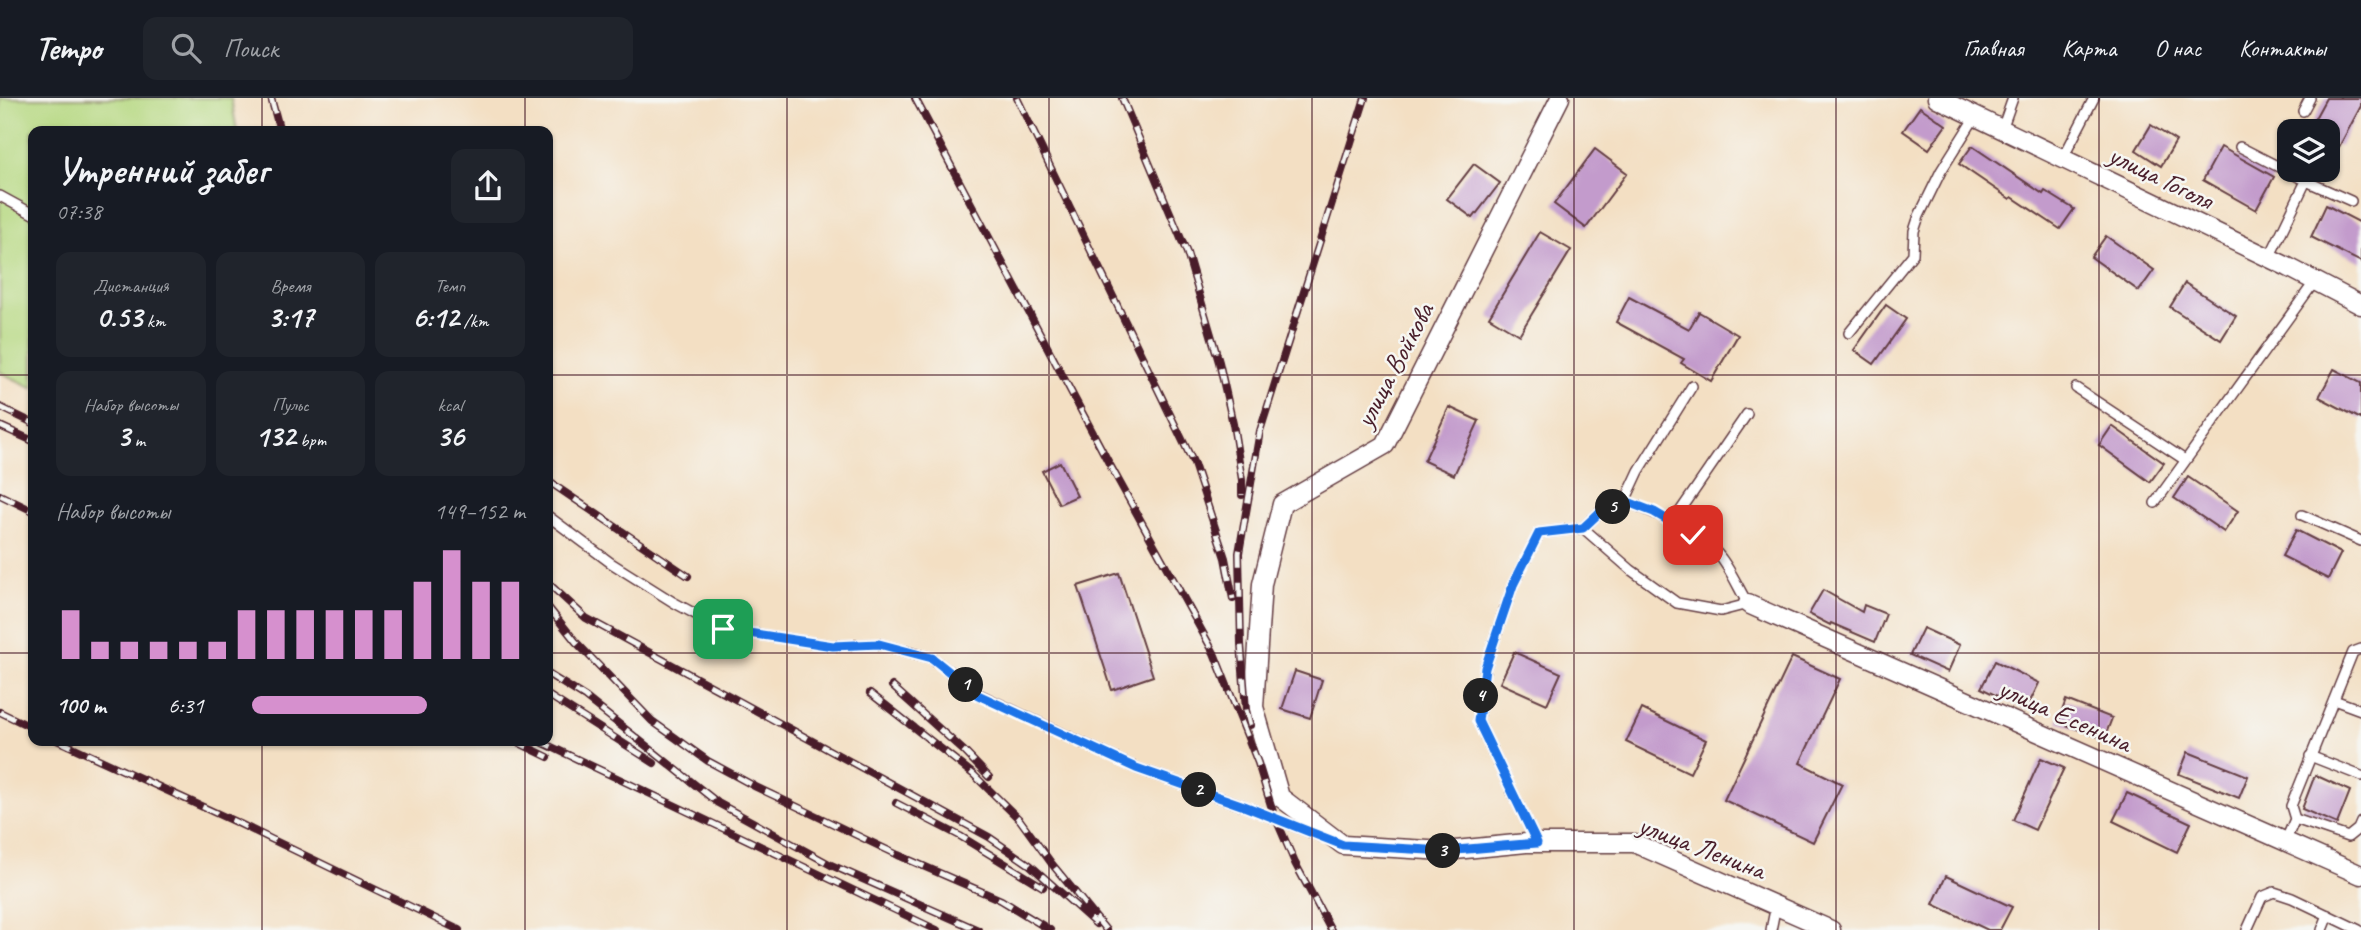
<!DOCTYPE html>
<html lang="ru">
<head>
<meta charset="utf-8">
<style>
  body { margin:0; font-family:Caveat,sans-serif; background:#20242c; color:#f1f3f6; height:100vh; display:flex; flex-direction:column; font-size:26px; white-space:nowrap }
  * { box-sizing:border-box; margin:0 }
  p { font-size:23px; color:#9ea1a6 }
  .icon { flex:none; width:38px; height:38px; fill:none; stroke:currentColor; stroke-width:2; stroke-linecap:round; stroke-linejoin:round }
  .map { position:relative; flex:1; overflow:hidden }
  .sheet { position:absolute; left:28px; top:28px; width:525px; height:620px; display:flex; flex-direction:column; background:#171b24; border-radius:14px; box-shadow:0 2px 5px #0004 }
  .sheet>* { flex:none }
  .fabs { position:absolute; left:2277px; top:21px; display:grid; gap:14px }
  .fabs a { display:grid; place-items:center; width:63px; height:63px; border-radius:14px; background:#171b24; box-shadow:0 2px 5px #0004; font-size:35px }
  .pin { position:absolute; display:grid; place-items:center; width:60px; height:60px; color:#fff; margin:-30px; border-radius:14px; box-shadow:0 4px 10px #0006 }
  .km { position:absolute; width:35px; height:35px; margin:-18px; border-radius:50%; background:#222; color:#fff; font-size:19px; line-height:35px; text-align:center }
  .round { display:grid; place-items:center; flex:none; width:74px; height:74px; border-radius:14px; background:#20242c }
  .head { display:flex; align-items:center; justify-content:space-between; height:119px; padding:0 28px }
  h1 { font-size:38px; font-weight:600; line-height:52px }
  .figures { display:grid; grid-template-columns:repeat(3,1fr); gap:10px; height:119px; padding:7px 28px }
  .figures div { display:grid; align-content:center; border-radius:14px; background:#20242c; text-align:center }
  .figures b { font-size:30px; font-weight:600 }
  .figures small { font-size:19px; font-weight:400 }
  .figures p { font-size:19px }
  .chart { height:196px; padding:14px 28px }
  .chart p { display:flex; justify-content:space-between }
  .chart svg { width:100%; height:126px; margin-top:7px; stroke:#d690ce; stroke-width:6 }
  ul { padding:0 28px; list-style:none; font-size:23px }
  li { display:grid; grid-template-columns:112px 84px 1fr; align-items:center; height:52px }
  li i { height:18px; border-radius:9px; background:#d690ce }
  header { display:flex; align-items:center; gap:42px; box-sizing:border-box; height:98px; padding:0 35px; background:#171b24; border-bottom:2px solid #363941 }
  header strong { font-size:33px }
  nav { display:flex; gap:38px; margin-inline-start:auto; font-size:24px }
  .search { width:490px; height:63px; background:#20242c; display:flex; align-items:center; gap:18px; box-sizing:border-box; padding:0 24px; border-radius:14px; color:#9ea1a6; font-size:26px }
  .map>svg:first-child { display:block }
</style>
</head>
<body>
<header>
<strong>Tempo</strong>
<div class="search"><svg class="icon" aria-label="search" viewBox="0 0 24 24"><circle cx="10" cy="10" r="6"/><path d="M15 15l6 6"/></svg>Поиск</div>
<nav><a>Главная</a><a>Карта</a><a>О нас</a><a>Контакты</a></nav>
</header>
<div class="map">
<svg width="2361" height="832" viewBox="0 0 2361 832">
  <rect width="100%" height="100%" fill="#f6f6f2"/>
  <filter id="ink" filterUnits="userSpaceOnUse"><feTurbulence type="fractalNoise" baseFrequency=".0143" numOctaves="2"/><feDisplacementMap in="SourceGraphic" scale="14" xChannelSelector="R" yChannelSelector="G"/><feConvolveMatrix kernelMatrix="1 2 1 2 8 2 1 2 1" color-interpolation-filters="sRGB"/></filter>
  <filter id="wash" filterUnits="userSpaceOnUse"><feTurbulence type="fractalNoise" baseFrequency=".00686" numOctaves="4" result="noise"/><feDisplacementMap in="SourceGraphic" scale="28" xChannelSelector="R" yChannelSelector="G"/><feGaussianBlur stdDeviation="1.57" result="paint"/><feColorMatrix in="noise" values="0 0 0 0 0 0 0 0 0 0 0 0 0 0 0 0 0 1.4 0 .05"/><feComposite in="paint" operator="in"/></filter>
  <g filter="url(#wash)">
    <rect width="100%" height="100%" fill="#f3dfc3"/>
    <path fill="#b6d881" stroke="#807c56" stroke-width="2" d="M0,0h231l6,33h-204v257l-33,-16z"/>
    <g id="blocks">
      <g fill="#c39bcc">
        <path d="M2326,0h35v8l-22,41 -11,-6v-10h-20z"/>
        <path d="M1920,9l26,18 -17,24 -26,-18z"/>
        <path d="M2151,27l25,16 -15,25 -25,-16z"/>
        <path d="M1972,48l71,48 2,-3 29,18 -14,20 -48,-32 -2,2 -51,-35z"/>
        <path d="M2221,49l53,30 -18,33 -53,-30z"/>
        <path d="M1595,51l32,24 -41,55 -32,-24z"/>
        <path d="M1474,66l26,19 -27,35 -26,-19z"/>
        <path d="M2326,107l35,18v39l-50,-25z"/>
        <path d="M1540,134l31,18 -52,85 -30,-18z"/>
        <path d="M2106,138l48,34 -15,21 -48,-34z"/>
        <path d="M2185,185l51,33 -15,24 -51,-33z"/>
        <path d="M1629,199l60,32 10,-17 39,23 -27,46 -30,-18 3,-4 -68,-37z"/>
        <path d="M1886,207l20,14 -32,45 -20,-14z"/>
        <path d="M2334,271l27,14v36l-42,-22z"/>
        <path d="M1449,309l30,14 -25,54 -30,-14z"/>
        <path d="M2112,328l52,37 -14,19 -51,-37z"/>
        <path d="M1060,364l17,34 -18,8 -17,-33z"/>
        <path d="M2188,379l50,34 -14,21 -50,-34z"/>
        <path d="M2296,432l45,23 -13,26 -46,-23z"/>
        <path d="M1119,475l34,103 -41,14 -34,-104z"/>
        <path d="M1823,492l39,22 2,-7 22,9 -11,28 -44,-19 -1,2 -21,-11z"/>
        <path d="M1923,530l37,17 -12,27 -38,-17z"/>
        <path d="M1514,554l47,21 -14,31 -47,-21z"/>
        <path d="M1792,559l48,22 -40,84 42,21 -29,58 -89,-42z"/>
        <path d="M1995,563l44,22 -13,27 -45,-22z"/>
        <path d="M1295,573l27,9 -12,38 -28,-9z"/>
        <path d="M2066,602l46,18 -8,21 -46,-17z"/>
        <path d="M1642,611l64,31 -16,33 -64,-31z"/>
        <path d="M2188,654l60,24 -9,22 -60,-24z"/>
        <path d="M2041,660l23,10 -29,62 -22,-10z"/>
        <path d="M2315,677l35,16 -13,33 -35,-15z"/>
        <path d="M2127,695l64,30 -14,29 -64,-31z"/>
        <path d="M1946,778l66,31 -12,23h-12l-55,-26z"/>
      </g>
    </g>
  </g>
  <g filter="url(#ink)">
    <use href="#blocks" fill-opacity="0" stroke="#633c42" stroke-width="2"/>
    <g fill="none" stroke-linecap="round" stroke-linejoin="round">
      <g stroke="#633c42" stroke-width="12">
        <g id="lane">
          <path d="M2303,13l7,-13"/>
          <path d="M2002,31l11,-31"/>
          <path d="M2240,49l66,34"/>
          <path d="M2063,60l31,-60"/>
          <path d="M0,98l33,18"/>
          <path d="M2269,160l37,-77 45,20"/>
          <path d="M1849,235l64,-79 1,-23 5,-15 22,-45 34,-54"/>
          <path d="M2076,290l109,72"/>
          <path d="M1625,403l14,-30 53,-85"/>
          <path d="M2155,405l160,-222"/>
          <path d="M2302,417l59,26"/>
          <path d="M548,418l63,47 62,39 50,27 110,17 46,-2 53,14 46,36 158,74 108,38 78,31"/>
          <path d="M1672,425l75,-109"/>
          <path d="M2334,602l27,10"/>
          <path d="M2310,658l51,20"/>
          <path d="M2295,721l53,18 10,-8 3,-7"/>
          <path d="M2285,744l10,-23 -4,-13 62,-154 8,-3"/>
          <path d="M1537,745l-59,-122 7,-53 28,-83 26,-52 44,-5 16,-15 26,-12c31,12 66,27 91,51 13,13 22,36 32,52l-27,7 -44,-8 -46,-33 -48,-42"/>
          <path d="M1771,832l5,-25"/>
          <path d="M2247,832l15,-33 12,-5 18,6 67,32"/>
          <path d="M2322,832l6,-15"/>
        </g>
      </g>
      <g stroke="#633c42" stroke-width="21">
        <g id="street">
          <path d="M1560,0l-175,347 -103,59 -20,80 -8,123 26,90 63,48 102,6 81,-8h108l197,87"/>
          <path d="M1937,0l351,169 73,38"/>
          <path d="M1748,506l613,271"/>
        </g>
      </g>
      <use href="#lane" stroke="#fff" stroke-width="9"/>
      <use href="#street" stroke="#fff" stroke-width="18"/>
      <g stroke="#4a1f2b" stroke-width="8">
        <g id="rail">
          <path d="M271,0l9,33"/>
          <path d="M915,0l195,367 104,188 44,110 15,49 22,51 36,67"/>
          <path d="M1017,0l177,366 31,94 8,41"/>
          <path d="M1122,0l65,155 32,109 14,62 9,56v15"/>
          <path d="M0,309l33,16"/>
          <path d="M0,328l33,15"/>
          <path d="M548,383l140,95"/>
          <path d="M0,397l33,16"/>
          <path d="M548,485l38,35 403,219 41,28 66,59"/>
          <path d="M548,509l28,35 76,79 56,40 48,26 142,68 103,45 49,30"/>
          <path d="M548,576l37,23 133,106 113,62 147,65"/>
          <path d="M892,588l72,65 25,26"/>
          <path d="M870,595l103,81 47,46 32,44 54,66"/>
          <path d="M548,597l106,68"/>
          <path d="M0,614l33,16"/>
          <path d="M1250,627l-4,-15 -5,-66 -2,-91 21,-122 105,-333"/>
          <path d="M57,642l183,84 219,106"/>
          <path d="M513,642l35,17"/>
          <path d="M537,642l400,190"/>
          <path d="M896,705l64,33 83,51"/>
        </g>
      </g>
      <use href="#rail" stroke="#f6f6f2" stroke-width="5" stroke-dasharray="16" stroke-linecap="butt"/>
    </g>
  </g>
  <g fill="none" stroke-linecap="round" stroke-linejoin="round" filter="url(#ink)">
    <g stroke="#fff" stroke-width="14">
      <path id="route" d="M723,531l110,17 46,-2 53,14 46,37 158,73 108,38 99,39 102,6 92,-8 -59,-122 7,-53 28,-83 26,-52 44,-5 16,-15 26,-12 29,11 39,23"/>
    </g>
    <use href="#route" stroke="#1a73e8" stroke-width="9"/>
  </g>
  <path fill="none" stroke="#4a1f2b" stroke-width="2" stroke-opacity="0.55" d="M262,0v33M525,0v33M787,0v832M1049,0v832M1312,0v832M1574,0v832M1836,0v832M2099,0v832M0,277h33M548,277h1813M0,555h33M548,555h1813M262,642v190M525,642v190"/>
  <g text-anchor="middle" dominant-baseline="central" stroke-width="5" stroke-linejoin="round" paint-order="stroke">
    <g font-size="28" fill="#4a1f2b" stroke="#f6f6f2">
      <text transform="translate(2161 79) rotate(26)">улица Гоголя</text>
      <text transform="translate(1394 267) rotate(-62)">улица Войкова</text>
      <text transform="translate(2065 617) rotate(24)">улица Есенина</text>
      <text transform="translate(1702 749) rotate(21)">улица Ленина</text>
    </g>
  </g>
</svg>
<div class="fabs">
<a><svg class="icon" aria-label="layers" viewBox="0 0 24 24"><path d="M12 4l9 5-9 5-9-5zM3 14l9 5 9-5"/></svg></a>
</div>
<div class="pin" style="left:723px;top:531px;background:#1e9e55"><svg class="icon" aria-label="arrive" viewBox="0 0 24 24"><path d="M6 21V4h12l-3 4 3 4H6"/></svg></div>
<div class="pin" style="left:1693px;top:437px;background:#d93025"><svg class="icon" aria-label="check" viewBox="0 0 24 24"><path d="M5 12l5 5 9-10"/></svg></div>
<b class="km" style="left:966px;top:587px">1</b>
<b class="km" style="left:1199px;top:692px">2</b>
<b class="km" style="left:1443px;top:753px">3</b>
<b class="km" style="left:1481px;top:598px">4</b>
<b class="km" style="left:1613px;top:409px">5</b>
<section class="sheet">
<div class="head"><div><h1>Утренний забег</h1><p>07:38</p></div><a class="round"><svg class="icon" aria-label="share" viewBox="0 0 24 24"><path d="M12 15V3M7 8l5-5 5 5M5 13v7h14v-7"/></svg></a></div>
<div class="figures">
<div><p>Дистанция</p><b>0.53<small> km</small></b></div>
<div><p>Время</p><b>3:17</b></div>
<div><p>Темп</p><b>6:12<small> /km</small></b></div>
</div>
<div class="figures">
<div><p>Набор высоты</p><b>3<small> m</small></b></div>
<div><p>Пульс</p><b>132<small> bpm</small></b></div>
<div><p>kcal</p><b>36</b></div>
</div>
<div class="chart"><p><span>Набор высоты</span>149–152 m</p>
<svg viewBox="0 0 160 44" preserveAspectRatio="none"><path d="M5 44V27M15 44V38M25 44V38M35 44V38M45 44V38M55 44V38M65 44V27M75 44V27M85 44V27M95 44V27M105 44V27M115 44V27M125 44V17M135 44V6M145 44V17M155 44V17"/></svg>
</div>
<ul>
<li><b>100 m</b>6:31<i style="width:64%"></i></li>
</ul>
</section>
</div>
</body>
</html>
